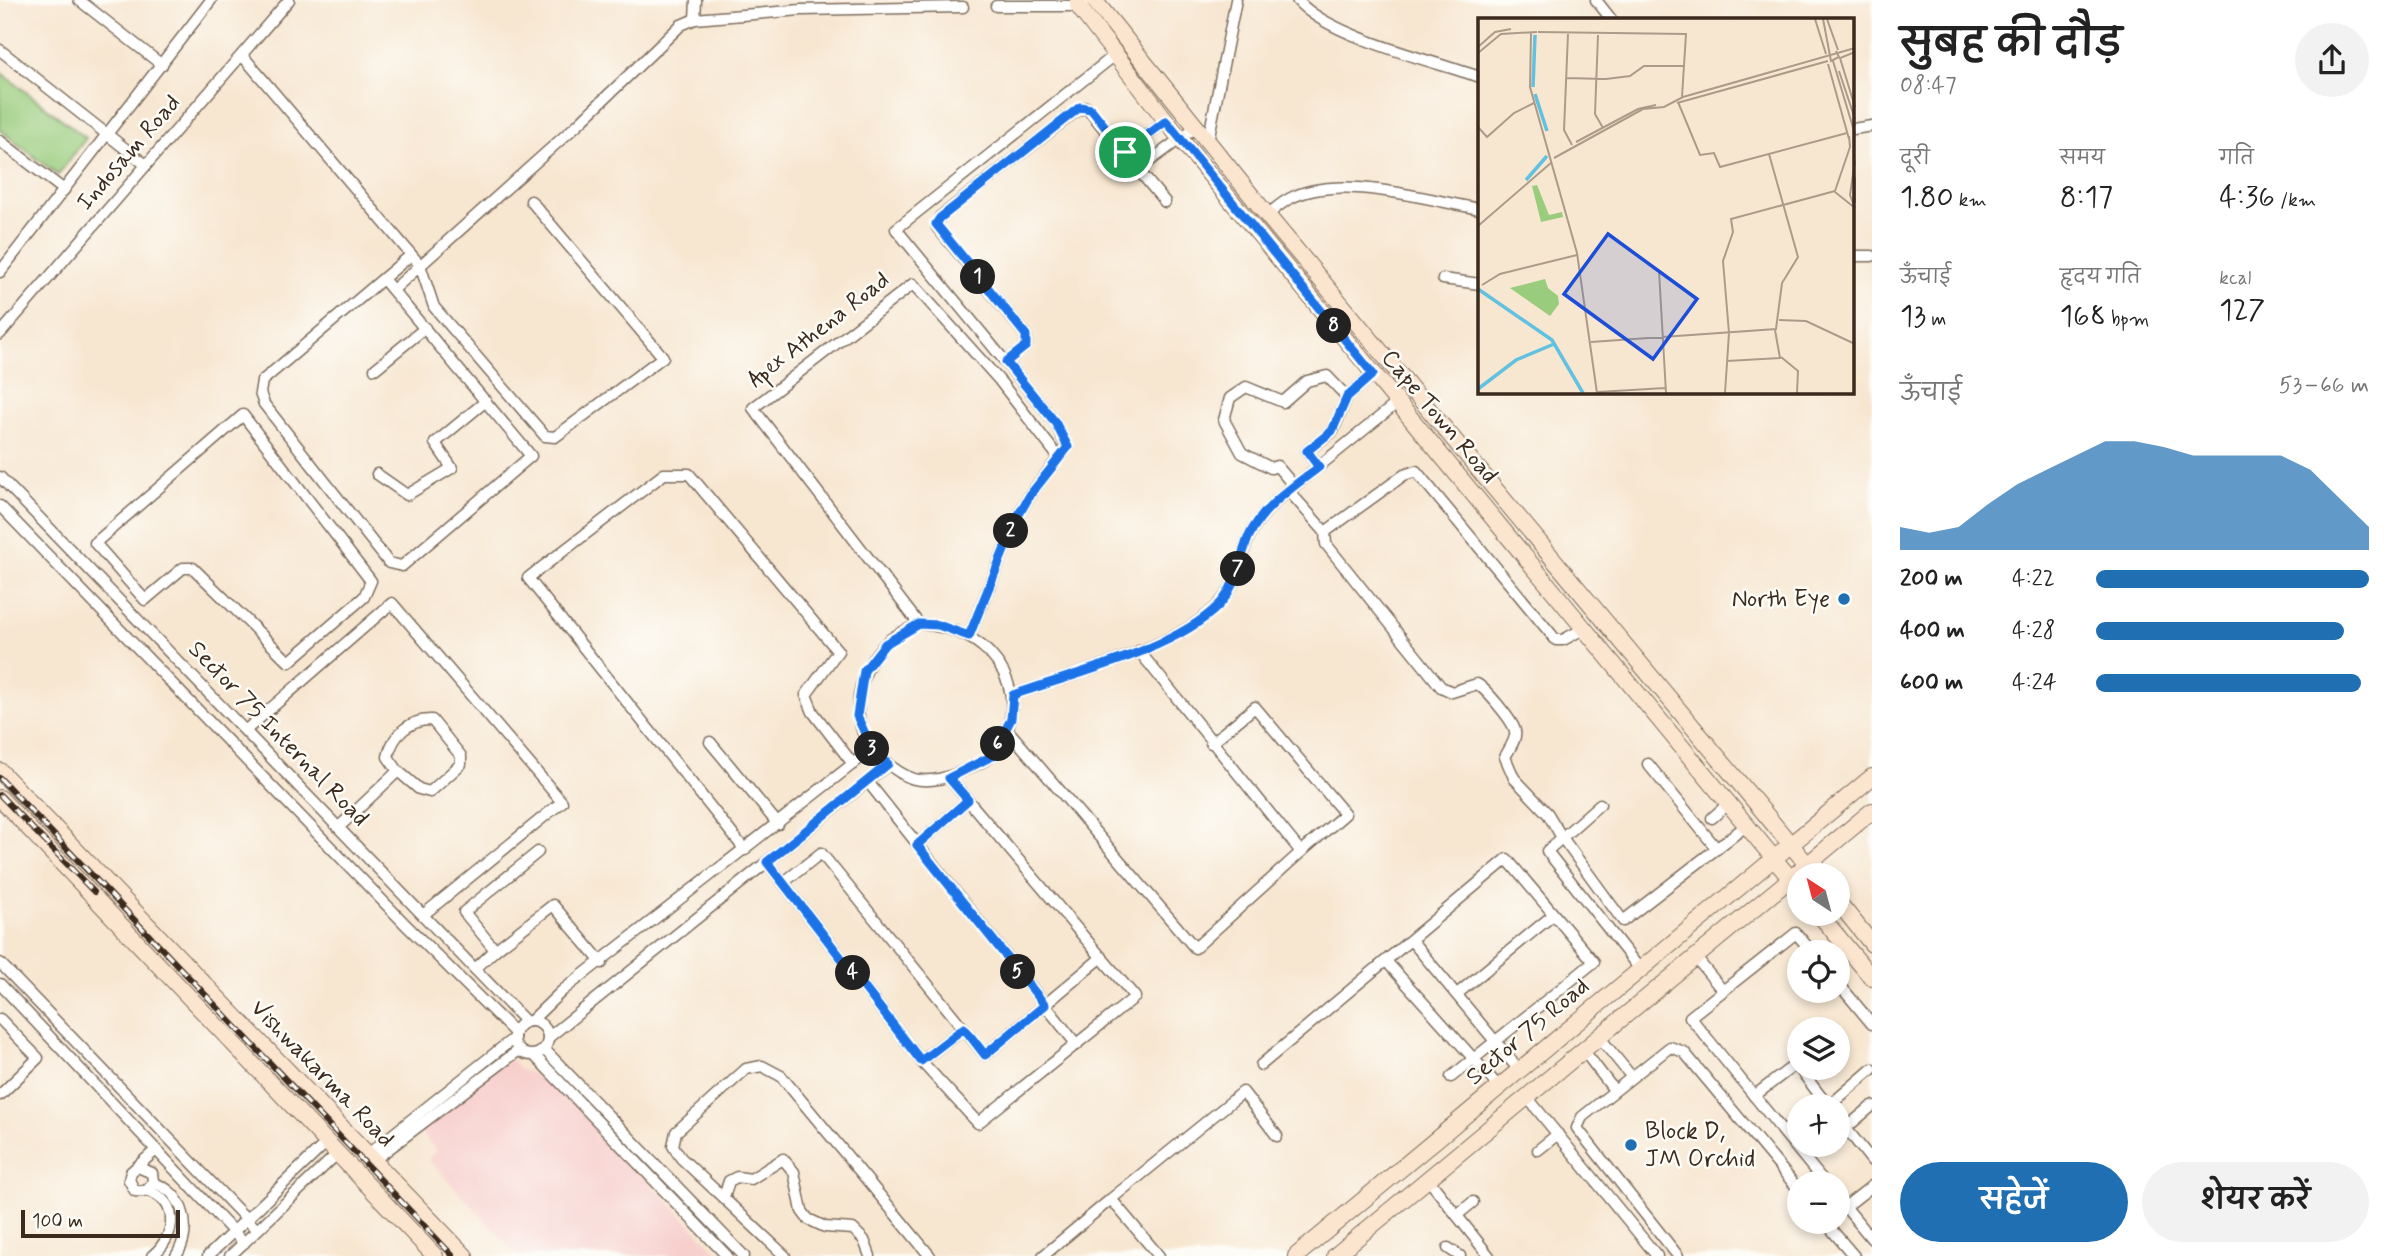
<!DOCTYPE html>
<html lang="hi">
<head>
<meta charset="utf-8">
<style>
  body { margin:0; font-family:Mynerve,"Playpen Sans Deva",sans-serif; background:#f2f2f2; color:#222; height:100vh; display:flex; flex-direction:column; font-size:26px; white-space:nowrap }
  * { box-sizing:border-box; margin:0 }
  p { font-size:23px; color:#767676 }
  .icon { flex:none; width:38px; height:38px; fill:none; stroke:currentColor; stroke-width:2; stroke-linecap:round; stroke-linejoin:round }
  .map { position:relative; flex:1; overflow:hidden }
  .side { display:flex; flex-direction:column; background:#fff; width:525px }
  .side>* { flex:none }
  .needle { width:46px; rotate:324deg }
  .controls { position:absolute; left:1787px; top:863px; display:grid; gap:14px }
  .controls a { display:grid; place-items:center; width:63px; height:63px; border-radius:50%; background:#fff; box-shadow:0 4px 10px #0003; font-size:35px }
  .scale { position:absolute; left:21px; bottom:18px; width:159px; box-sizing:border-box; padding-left:7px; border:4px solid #3b2a1e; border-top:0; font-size:19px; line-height:24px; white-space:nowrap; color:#3b2a1e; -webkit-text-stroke:5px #fdfcf7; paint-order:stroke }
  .pin { position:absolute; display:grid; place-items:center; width:60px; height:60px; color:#fff; margin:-30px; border:4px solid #fff; border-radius:50%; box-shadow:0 2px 7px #0007 }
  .km { position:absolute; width:35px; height:35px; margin:-18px; border-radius:50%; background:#222; color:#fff; font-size:19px; line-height:35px; text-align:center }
  .round { display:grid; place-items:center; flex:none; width:74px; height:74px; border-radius:37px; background:#f2f2f2 }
  .headline { display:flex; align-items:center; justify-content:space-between; height:119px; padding:0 28px }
  h1 { font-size:38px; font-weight:600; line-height:52px }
  .metrics { display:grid; grid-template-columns:repeat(3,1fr); gap:10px; height:119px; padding:7px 28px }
  .metrics div { display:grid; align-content:center }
  .metrics b { font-size:30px; font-weight:600 }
  .metrics small { font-size:19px; font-weight:400 }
  .metrics p { font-size:19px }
  .chart { height:196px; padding:14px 28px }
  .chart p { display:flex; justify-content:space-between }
  .chart svg { width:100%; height:126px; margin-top:7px; fill:#1f6fb2; opacity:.7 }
  .button { display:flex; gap:14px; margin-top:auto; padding:14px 28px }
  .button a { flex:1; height:80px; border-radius:42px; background:#1f6fb2; color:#fff; font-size:28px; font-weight:600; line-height:80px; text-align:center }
  .button a+a { background:#f2f2f2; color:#222 }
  ul { padding:0 28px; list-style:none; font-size:23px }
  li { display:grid; grid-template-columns:112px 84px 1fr; align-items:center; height:52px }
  li i { height:18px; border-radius:9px; background:#1f6fb2 }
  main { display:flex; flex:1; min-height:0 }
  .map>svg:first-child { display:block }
</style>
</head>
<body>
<main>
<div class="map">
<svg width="1872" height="1256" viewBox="0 0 1872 1256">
  <rect width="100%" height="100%" fill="#fdfcf7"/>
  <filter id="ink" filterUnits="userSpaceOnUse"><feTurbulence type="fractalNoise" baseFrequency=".0143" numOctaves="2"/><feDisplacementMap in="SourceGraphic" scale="14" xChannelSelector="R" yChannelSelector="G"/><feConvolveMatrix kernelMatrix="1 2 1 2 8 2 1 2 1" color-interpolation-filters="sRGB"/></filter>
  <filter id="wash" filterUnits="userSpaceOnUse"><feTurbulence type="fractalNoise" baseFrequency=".00686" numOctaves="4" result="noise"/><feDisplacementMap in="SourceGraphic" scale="28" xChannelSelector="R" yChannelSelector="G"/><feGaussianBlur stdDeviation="1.57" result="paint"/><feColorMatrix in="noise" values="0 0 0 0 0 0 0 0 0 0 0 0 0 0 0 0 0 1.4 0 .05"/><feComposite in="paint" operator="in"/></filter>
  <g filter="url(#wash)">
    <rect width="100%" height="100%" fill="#f7e6d0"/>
    <path fill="#f7d0ce" d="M508,1055l12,15 10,3 12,-3 179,186h-202l-91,-97 8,-8 -18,-22z"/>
    <path fill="#99cc7d" stroke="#6a7b4e" stroke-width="2" d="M0,72l86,66 -28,37 -58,-45z"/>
  </g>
  <g filter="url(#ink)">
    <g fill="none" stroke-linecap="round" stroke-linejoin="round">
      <g stroke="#7d6c5c" stroke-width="13">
        <g id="street">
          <path d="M79,0l83,65"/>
          <path d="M1297,0c30,36 136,61 183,77"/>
          <path d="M1596,0l15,19"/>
          <path d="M996,6h82l5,-3"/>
          <path d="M695,19l1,-19"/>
          <path d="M0,50l146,115"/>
          <path d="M242,55l178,210 14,42 111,129 10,1 108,-80 -132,-156"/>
          <path d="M1853,129l19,-3"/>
          <path d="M0,141l64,49"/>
          <path d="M1208,141l28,-141"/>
          <path d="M1125,152l41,-31"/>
          <path d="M1139,169l57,-42"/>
          <path d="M1267,215c7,-5 14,-12 22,-16 49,-27 138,1 191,10"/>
          <path d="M1853,256h19"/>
          <path d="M0,272l211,-272"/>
          <path d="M1443,279l37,5"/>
          <path d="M384,280l147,176 -129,110 -13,-3 -125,-159 -4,-11 2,-12 149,-126"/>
          <path d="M393,290l184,-165 104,-100 14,-6 106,-9 162,-3"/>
          <path d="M0,334l289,-334"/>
          <path d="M1006,362l20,-16v-11l-89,-108 3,-10 136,-106 10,-4 79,95"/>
          <path d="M375,369l50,-41"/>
          <path d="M243,415l128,166 -7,16 -75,65 -96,-94h-10l-38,32 -50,-57z"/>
          <path d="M1319,467l-12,-16 26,-20 14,-34 26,-23"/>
          <path d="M377,474l30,21 45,-27 -17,-25 51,-42"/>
          <path d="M0,477l526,545"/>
          <path d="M1294,486l-17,-20 -6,2 -29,-15 -18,-33 6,-22 16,-11 37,15 24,-21 20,-5 20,21"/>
          <path d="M1289,491l36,41 1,12 115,143 11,5 25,-8c9,5 36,37 38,47 2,8 -6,18 -10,26l9,21 34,36 13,22 62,85 124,-96"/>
          <path d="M0,506l406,419 109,108"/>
          <path d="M1325,532l79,-57 12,-4 140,169h7l22,-12"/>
          <path d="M919,624l-166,-216 160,-124 86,96 60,78"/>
          <path d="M919,624c31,2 59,12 78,38 21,29 19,65 -4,93 -6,6 -20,11 -28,15 -14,7 -35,13 -51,9 -14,-4 -30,-18 -39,-27 -29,-31 -17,-84 12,-110 9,-8 21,-12 32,-18z"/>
          <path d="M969,636l49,-120 12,-21 37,-48 -12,-25 -159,-193 219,-174"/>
          <path d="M1013,695c56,-20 181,-50 214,-101 11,-16 14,-37 21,-55 6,-15 17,-26 28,-38l121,-98"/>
          <path d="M1006,728l189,220 106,-96 -162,-201"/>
          <path d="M246,730l146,-127 170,199 -139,113"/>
          <path d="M710,742l68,82"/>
          <path d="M1211,743l44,-36 90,107 -44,38"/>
          <path d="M1648,764l69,85"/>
          <path d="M868,782l209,263"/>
          <path d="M1600,804l-53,47 92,117"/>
          <path d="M1712,818l17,-15"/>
          <path d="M339,827l59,-56 -10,-14c4,-22 22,-38 44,-37l29,36v8l-31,28 -11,-3 -21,-18"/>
          <path d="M917,845l51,-45"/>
          <path d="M745,850l-217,-272 136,-104h25l149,177 -32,44 7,17 40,52"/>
          <path d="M538,852l-74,60 31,38 58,-45 49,58"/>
          <path d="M767,862l154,199 57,62 157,-126 -186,-219"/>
          <path d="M783,883l38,-30 164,202 117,-98"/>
          <path d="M1411,940l108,130"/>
          <path d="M1812,952l-16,-19 -106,84 135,166"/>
          <path d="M1696,958l27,33"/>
          <path d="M1386,961l113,126"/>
          <path d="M0,963l257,267"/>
          <path d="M475,969l20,-19"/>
          <path d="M1838,983l34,41"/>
          <path d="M0,984l244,259"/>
          <path d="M1457,994l96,-79"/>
          <path d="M0,1019l38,39 -38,37"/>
          <path d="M531,1021l31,-30 310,-242"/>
          <circle cx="531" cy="1038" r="17"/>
          <path d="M549,1037l340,-273"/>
          <path d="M1600,1038l31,38"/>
          <path d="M544,1049l200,207"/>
          <path d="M1584,1051l30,39"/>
          <path d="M534,1055l193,201"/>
          <path d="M921,1061l43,-33"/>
          <path d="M1261,1065l246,-206 87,103 -143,115"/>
          <path d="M1754,1096l42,-32 32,42"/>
          <path d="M1527,1097l130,159"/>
          <path d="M1829,1106l43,-37"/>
          <path d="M1838,1118l34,43"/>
          <path d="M1846,1128l26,-22"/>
          <path d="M1538,1150l20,-16"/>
          <path d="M368,1154l146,-116"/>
          <path d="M374,1160l145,-110"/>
          <path d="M138,1167l14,6 1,8 -4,7"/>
          <path d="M1428,1179l61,77"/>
          <path d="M153,1183c32,8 40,48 23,73"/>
          <path d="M724,1197l5,-16 8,-4 14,2 32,-20 11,13 8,39 6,8 17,8 28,2 11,11 6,16"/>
          <path d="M1838,1198l34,41"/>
          <path d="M1111,1199l132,-107 34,44"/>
          <path d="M1845,1207l27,-21"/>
          <path d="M1457,1215l16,-13"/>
          <path d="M1825,1222l29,34"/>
          <path d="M1448,1248l12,8"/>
          <path d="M152,1256c21,-16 30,-51 -1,-64 -5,-3 -10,0 -16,-1l-6,-11 2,-8 25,-22"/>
          <path d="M208,1256l119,-114"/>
          <path d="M230,1256l108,-103"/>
          <path d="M785,1256l-104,-98 -8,-12 3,-14 70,-63 16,-3 19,10 149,180"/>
          <path d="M1043,1256l68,-57 48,57"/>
          <path d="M1678,1256l-101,-128 5,-11 88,-70 14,5 115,138"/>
        </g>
      </g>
      <g stroke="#7d6c5c" stroke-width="18">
        <g id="secondary">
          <path d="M1078,0v6l104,135 617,748"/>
          <path d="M1094,0l173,215 549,660"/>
          <path d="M0,771l465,485"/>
          <path d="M0,798l435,458"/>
          <path d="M1838,902l34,42"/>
          <path d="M1819,914l53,64"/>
          <path d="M1296,1256l576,-479"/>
          <path d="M1335,1256l537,-445"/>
        </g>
      </g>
      <use href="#street" stroke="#fff" stroke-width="10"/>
      <use href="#secondary" stroke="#fce5cf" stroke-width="16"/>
      <g stroke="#3b2a1e" stroke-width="6">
        <g id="rail">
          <path d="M0,778l453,478"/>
          <path d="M0,795l94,97"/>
        </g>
      </g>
      <use href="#rail" stroke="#fdfcf7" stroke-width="3.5" stroke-dasharray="10" stroke-linecap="butt"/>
    </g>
  </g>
  <g fill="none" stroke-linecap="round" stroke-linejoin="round" filter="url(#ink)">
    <g stroke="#fff" stroke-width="14">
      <path id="route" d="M1080,107l11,2 34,43 41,-31 207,253 -26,23 -15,34 -25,20 12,16c-26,20 -57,40 -71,71 -9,23 -12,50 -30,68 -44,44 -146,68 -205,89l-2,24 -19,37 -43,22 19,22 -51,45 128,160 -60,50 -21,-27 -43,33 -154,-199 121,-98 -16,-15 -15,-33 7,-45 21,-27 34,-20 19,1 31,11 49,-120 12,-21 38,-48 -13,-25 -49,-60 20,-16v-11l-90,-111 4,-6z"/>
    </g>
    <use href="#route" stroke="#1a73e8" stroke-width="9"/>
  </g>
  <g fill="#1f6fb2" stroke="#fdfcf7" stroke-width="2.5">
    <circle cx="1844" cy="599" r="7"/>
    <circle cx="1631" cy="1145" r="7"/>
  </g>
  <g text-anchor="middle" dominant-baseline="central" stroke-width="5" stroke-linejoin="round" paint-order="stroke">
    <g font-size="24" fill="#3b2a1e" stroke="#fdfcf7">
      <text transform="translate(129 153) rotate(-49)">Indosam Road</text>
      <text transform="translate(819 330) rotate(-38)">Apex Athena Road</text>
      <text transform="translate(1439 417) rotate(50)">Cape Town Road</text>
      <text transform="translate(278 734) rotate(46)">Sector 75 Internal Road</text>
      <text transform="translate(1528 1032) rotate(-40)">Sector 75 Road</text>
      <text transform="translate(322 1074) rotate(46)">Vishwakarma Road</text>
    </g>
    <g font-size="24" fill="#3b2a1e" stroke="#fdfcf7" text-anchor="end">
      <text x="1830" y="599">North Eye</text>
      <text x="1645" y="1131" text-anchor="start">Block D,<tspan x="1645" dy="28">JM Orchid</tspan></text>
    </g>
  </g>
  <g transform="translate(1478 18)">
    <rect width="376" height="376" fill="#f7e6d0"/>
    <path d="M59,167l12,30 13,-3 1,5 -22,5 -9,-36zM67,261l3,9 10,8 1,8 -9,12 -40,-28z" fill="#99cc7d"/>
    <path fill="none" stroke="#62c1e1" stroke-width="3.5" d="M55,69l2,-52M57,76l12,37M48,162l21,-24M0,271l74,51 31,53M0,371l38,-29 38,-16"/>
    <path fill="none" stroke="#ac9b89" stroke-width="2" d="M337,1l11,35M345,1l8,42 8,-4 -3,-6M349,1l11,31M60,14l148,2 -4,63M53,15l-1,54 47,166 20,140M90,16l-4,96 8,15M120,17l-3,79 8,14M0,29l17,-15 16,-3M377,34l-15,6 15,49M0,35l23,-19 36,-2M355,43l22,73M350,46l21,75M361,53l16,48M88,60l40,1 24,-3 14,-10h40M200,84l22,53 14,-2 6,14 127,-34M199,85l151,-42M0,109l9,10 27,-24 20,-10M98,124l62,-33 18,-4M76,140l89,-49 21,-2 19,-10 172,-49M377,143l-5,34 5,13M377,159v26M357,173l15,-44 -1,-11M357,174l20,16M0,208l74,-64M181,253l7,122M4,267l18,-11 77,-19M301,302l27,1 49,23M113,324l185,-13 6,-46 16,-26 -29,-103M303,339l17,14 -1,22M249,343l53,-3 -5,-28M120,374l67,-4M247,375l4,-60 -6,-72 10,-29 -2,-13 104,-28"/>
    <path fill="#1d4ed8" fill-opacity="0.15" stroke="#1d4ed8" stroke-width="3.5" d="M130,216l89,65 -44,60 -89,-65z"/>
    <rect width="376" height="376" fill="none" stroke="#3b2a1e" stroke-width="3.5"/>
  </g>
</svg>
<div class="controls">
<a><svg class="needle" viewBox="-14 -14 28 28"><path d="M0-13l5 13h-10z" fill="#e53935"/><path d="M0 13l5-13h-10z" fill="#767676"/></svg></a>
<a><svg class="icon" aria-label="locate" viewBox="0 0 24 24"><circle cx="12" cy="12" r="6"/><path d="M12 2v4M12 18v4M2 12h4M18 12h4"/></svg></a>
<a><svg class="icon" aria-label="layers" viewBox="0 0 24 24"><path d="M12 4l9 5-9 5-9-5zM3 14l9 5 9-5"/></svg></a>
<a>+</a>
<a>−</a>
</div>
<div class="scale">100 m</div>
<div class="pin" style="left:1125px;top:152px;background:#1e9e55"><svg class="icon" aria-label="arrive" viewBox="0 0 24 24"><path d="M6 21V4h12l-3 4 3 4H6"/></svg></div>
<b class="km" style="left:978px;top:277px">1</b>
<b class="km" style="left:1011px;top:531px">2</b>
<b class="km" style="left:872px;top:749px">3</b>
<b class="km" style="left:853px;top:973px">4</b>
<b class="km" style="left:1018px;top:972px">5</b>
<b class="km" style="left:998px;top:744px">6</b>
<b class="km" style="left:1238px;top:569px">7</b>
<b class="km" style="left:1334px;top:326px">8</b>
</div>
<section class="side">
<div class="headline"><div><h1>सुबह की दौड़</h1><p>08:47</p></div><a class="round"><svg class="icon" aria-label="share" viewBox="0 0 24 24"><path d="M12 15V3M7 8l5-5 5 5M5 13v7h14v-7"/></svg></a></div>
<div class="metrics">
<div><p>दूरी</p><b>1.80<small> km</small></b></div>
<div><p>समय</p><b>8:17</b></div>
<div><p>गति</p><b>4:36<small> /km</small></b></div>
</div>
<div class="metrics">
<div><p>ऊँचाई</p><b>13<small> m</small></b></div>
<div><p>हृदय गति</p><b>168<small> bpm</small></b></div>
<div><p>kcal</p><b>127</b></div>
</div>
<div class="chart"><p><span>ऊँचाई</span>53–66 m</p>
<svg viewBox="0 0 160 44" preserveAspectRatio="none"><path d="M0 44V36L10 38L20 36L30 28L40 21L50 16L60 11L70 6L80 6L90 8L100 11L110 11L120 11L130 11L140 16L150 26L160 36V44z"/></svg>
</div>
<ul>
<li><b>200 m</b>4:22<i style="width:100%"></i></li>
<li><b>400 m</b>4:28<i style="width:91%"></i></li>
<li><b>600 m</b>4:24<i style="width:97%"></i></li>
</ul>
<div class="button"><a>सहेजें</a><a>शेयर करें</a></div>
</section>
</main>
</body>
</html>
